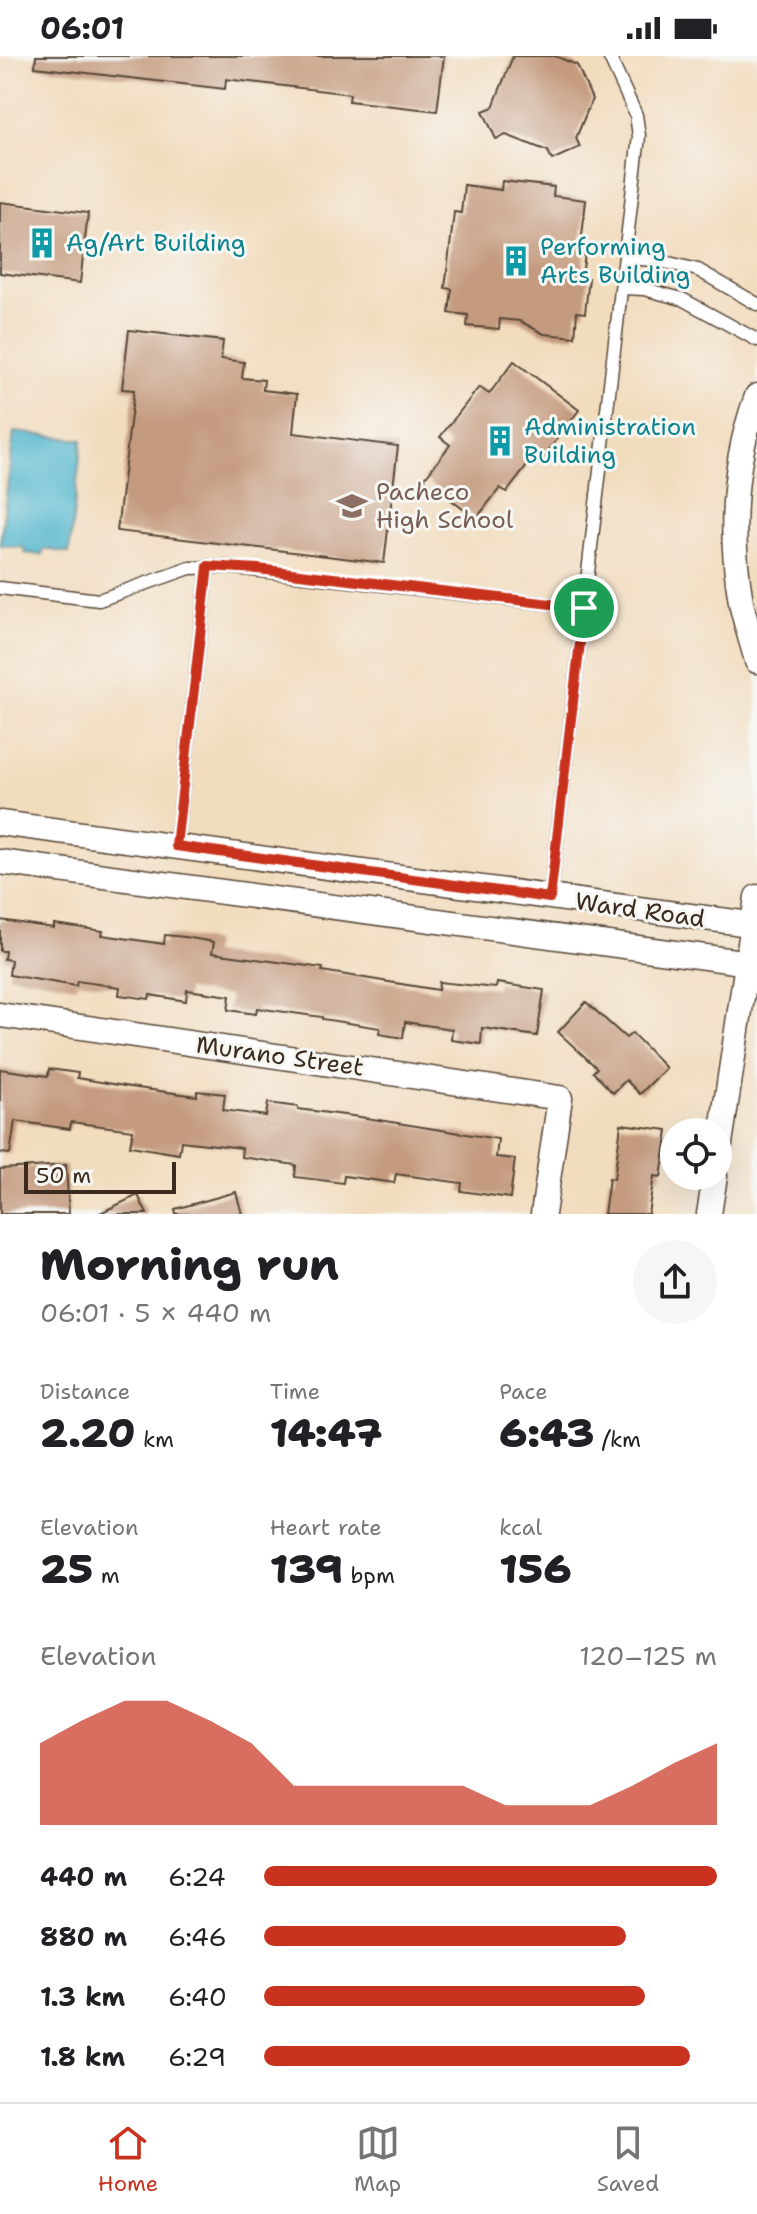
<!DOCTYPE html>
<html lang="en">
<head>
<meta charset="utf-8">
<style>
  body { margin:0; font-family:"Shantell Sans",sans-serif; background:#f6f6f6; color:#202124; height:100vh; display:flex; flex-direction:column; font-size:30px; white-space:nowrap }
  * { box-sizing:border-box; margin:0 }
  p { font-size:26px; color:#757577 }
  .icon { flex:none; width:44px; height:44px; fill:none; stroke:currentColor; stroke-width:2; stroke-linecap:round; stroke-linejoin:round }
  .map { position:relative; height:1158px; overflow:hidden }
  .details { display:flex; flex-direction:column; background:#fff; flex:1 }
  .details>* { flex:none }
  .controls { position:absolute; left:660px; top:1062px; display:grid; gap:16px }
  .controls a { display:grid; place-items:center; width:72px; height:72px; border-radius:50%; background:#fff; box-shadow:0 8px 32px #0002; font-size:40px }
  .scale { position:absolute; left:24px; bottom:20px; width:152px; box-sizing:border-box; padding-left:8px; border:4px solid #3b2a1e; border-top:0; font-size:22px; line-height:28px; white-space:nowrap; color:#3b2a1e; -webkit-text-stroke:6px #f6f6f2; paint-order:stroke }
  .pin { position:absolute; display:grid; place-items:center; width:68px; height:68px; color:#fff; margin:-34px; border:4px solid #fff; border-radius:50%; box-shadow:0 2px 8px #0007 }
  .round { display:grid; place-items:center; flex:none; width:84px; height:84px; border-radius:42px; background:#f6f6f6 }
  .head { display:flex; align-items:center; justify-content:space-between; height:136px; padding:0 40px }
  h1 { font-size:44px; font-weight:800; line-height:60px }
  .metrics { display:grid; grid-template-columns:repeat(3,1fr); gap:12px; height:136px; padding:8px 40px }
  .metrics div { display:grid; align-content:center }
  .metrics b { font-size:40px; font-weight:800 }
  .metrics small { font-size:22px; font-weight:400 }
  .metrics p { font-size:22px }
  .chart { height:224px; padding:16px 40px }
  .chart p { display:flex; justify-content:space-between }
  .chart svg { width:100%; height:144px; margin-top:8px; fill:#c8321e; opacity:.7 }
  ul { padding:0 40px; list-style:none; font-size:26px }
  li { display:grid; grid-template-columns:128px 96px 1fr; align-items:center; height:60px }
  li i { height:20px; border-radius:10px; background:#c8321e }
  .status { display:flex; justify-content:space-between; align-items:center; height:56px; padding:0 40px; background:#fff; direction:ltr }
  .status svg { height:22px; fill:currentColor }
  .tab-bar { display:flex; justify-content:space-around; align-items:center; height:112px; border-top:2px solid #e0e0e0; background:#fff; font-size:22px; color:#757577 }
  .tab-bar a { display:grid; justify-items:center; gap:4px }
  .tab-bar .on { color:#c8321e }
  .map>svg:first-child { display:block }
</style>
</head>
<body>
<div class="status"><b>06:01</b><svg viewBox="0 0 49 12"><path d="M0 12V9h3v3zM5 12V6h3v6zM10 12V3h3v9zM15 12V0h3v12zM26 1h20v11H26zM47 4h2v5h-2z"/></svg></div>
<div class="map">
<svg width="757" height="1158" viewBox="0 0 757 1158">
  <rect width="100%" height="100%" fill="#f6f6f2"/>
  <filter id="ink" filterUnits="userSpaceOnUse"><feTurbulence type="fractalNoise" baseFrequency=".0125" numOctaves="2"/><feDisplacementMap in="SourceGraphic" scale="16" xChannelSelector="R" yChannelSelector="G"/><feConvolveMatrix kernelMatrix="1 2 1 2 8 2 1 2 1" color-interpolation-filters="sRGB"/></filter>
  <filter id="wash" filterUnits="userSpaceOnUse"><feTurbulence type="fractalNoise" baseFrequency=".006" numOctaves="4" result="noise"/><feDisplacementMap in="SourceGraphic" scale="32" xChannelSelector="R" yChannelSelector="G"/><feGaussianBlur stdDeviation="1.8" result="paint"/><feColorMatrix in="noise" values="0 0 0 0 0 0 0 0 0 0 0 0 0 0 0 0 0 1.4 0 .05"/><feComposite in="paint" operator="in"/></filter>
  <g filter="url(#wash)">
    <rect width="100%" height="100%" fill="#f2dcbe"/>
    <path fill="#4fb5ce" stroke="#457076" stroke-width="2" d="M14,376l68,8 -13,113 -25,-4 -2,6 -17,-2v-5l-25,-3z"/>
    <g id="blocks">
      <g fill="#c59b80">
        <path d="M36,0h408l-7,55 -88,-10 1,-7 -124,-15 -1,10 -190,-22z"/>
        <path d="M513,0h42l22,9 15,34 -16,39 4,9 -28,13 -4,-9 -42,-16 -10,4 -13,-28 10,-4z"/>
        <path d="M502,125l52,6 -1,9 33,4 -5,45 5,1 -4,31 7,1 -4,35 -8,-1 -2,25 -31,-3 -24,-13 -20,-2 -1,10 -32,-3 1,-11 -19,-2 3,-24 -7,-1 8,-67 1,-9 7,1 3,-28 37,5z"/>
        <path d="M0,146l88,11 -8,70 -80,-10z"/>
        <path d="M129,274l94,11 -2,18 23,3 -2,16 22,2 -1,10 34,4 -4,39 105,13 -14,117 -267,-32 17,-141 -12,-1z"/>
        <path d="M514,305l65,49 -39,52 -6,-5 -27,35 -7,-4 -24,31 -52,-40 26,-34 -10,-8 39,-50 10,7z"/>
        <path d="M0,864l54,8v-4l49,7 -1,4 62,9 1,-9 20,2 29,5 -2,11 111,15 -1,3 116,19 1,-8 57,6 1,-5 47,7 -7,46 -55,-8 -1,16 -30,-4 1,-11 -47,-7 -2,16 -24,-4 1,-6 -58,-9v-2l-65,-9 -1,6 -28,-4 2,-14 -43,-6 -1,11 -36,-6 -1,4 -30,-4 1,-8 -43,-6 -1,5 -67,-11 2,-15 -7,-1 1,-8h-5z"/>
        <path d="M586,946l40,36 6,-5 34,35 -26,26 -14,-14 -13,13 -20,-21 4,-4 -39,-36z"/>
        <path d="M0,1013l48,7 1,-7 29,4 -1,5 53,9 67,9v-5l28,3 -2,16 43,6 2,-13 30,4v2l62,8 138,22 -2,18 19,2 -5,39 -49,-7 1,-8 -66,-9 -2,9 -50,-7 -1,7 -48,-6 1,-12 -55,-8 1,-9 -61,-7 -2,13 -49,-8 3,-16 -62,-8 -1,7 -55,-8 -5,33 -10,-1z"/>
        <path d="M621,1068l47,6 -7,47 -7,-1 -6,38h-44l5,-36 5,1z"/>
        <path d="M66,1109l3,49h-69v-45z"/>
        <path d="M236,1136l6,22h-66l-1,-5z"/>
        <path d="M138,1139l9,19h-49z"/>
      </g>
    </g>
  </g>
  <g filter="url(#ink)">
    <use href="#blocks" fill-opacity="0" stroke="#564536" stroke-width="2"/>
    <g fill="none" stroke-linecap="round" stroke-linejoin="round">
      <g stroke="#564536" stroke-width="15">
        <g id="lane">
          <path d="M625,202l31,2 42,10 59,34"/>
          <path d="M622,232l22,1 38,10 75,41"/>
          <path d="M0,532l99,12 91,-32 36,-1 358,41"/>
          <path d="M176,790l32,-280"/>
          <path d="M550,842l89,-762 -3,-21 -27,-59"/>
        </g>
      </g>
      <g stroke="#564536" stroke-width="27">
        <g id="street">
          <path d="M757,340c-24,66 -28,137 -16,206 4,20 11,40 16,59"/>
          <path d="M0,767l757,102"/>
          <path d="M0,806l757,102"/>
          <path d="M0,959l560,83 -17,116"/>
          <path d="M718,1101l39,-260"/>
          <path d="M709,1158l6,-38"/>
        </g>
      </g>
      <use href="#lane" stroke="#fff" stroke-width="12"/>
      <use href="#street" stroke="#fff" stroke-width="24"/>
    </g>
  </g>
  <g fill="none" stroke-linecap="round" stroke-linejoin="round" filter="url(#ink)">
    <g stroke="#fff" stroke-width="16">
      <path id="route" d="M208,510l50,3 326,39 -34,290 -374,-52z"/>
    </g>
    <use href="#route" stroke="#c8321e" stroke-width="10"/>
  </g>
  <defs>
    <g id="building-bare" transform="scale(2.4)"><path d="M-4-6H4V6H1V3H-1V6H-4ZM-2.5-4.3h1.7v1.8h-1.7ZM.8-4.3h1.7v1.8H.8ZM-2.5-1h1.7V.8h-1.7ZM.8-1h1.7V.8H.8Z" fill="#0f9aa8" stroke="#f6f6f2" stroke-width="2.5" paint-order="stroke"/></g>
    <g id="school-bare" transform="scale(2.4)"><path d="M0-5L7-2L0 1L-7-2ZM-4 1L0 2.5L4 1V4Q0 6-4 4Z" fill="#8d6e63" stroke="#f6f6f2" stroke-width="2.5" paint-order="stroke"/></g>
  </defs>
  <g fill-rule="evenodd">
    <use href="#building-bare" x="42" y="187"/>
    <use href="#building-bare" x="516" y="205"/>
    <use href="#building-bare" x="500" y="385"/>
    <use href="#school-bare" x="352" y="450"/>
  </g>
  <g text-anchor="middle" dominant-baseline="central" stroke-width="6" stroke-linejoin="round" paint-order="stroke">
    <g font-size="24" fill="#0d838f" stroke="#f6f6f2" text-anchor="start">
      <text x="66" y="187">Ag/Art Building</text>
      <text x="540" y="191">Performing<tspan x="540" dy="28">Arts Building</tspan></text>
      <text x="524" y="371">Administration<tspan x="524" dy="28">Building</tspan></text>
    </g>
    <g font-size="24" fill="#785e54" stroke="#f6f6f2" text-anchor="start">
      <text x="376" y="436">Pacheco<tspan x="376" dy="28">High School</tspan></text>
    </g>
    <g font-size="24" fill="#3b2a1e" stroke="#f6f6f2">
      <text transform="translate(640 854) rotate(8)">Ward Road</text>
      <text transform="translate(280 1000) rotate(8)">Murano Street</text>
    </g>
  </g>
</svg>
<div class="controls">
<a><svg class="icon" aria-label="locate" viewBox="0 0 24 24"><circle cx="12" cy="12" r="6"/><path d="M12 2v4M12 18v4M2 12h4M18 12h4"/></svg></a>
</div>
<div class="scale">50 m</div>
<div class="pin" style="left:584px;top:552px;background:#1e9e55"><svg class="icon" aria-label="arrive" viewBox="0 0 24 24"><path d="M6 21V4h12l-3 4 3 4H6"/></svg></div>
</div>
<section class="details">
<div class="head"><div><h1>Morning run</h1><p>06:01 · 5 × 440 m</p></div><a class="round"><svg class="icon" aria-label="share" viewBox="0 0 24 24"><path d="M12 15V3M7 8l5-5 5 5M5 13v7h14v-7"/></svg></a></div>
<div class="metrics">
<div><p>Distance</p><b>2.20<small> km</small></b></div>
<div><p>Time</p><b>14:47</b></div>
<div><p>Pace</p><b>6:43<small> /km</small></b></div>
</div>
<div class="metrics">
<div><p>Elevation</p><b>25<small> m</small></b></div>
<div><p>Heart rate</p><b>139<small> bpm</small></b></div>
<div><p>kcal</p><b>156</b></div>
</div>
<div class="chart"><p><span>Elevation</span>120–125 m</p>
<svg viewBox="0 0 160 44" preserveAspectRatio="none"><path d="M0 44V19L10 12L20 6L30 6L40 12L50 19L60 32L70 32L80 32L90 32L100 32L110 38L120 38L130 38L140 32L150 25L160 19V44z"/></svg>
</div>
<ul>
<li><b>440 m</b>6:24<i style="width:100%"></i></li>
<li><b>880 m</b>6:46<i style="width:80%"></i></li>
<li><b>1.3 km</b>6:40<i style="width:84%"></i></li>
<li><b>1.8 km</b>6:29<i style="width:94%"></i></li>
</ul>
</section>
<nav class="tab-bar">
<a class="on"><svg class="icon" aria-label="home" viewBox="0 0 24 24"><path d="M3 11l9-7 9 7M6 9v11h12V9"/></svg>Home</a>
<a><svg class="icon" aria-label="map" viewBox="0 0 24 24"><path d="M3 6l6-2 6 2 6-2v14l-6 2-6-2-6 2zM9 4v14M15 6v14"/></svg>Map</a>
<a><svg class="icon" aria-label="saved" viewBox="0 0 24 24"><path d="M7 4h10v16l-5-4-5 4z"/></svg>Saved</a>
</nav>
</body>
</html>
